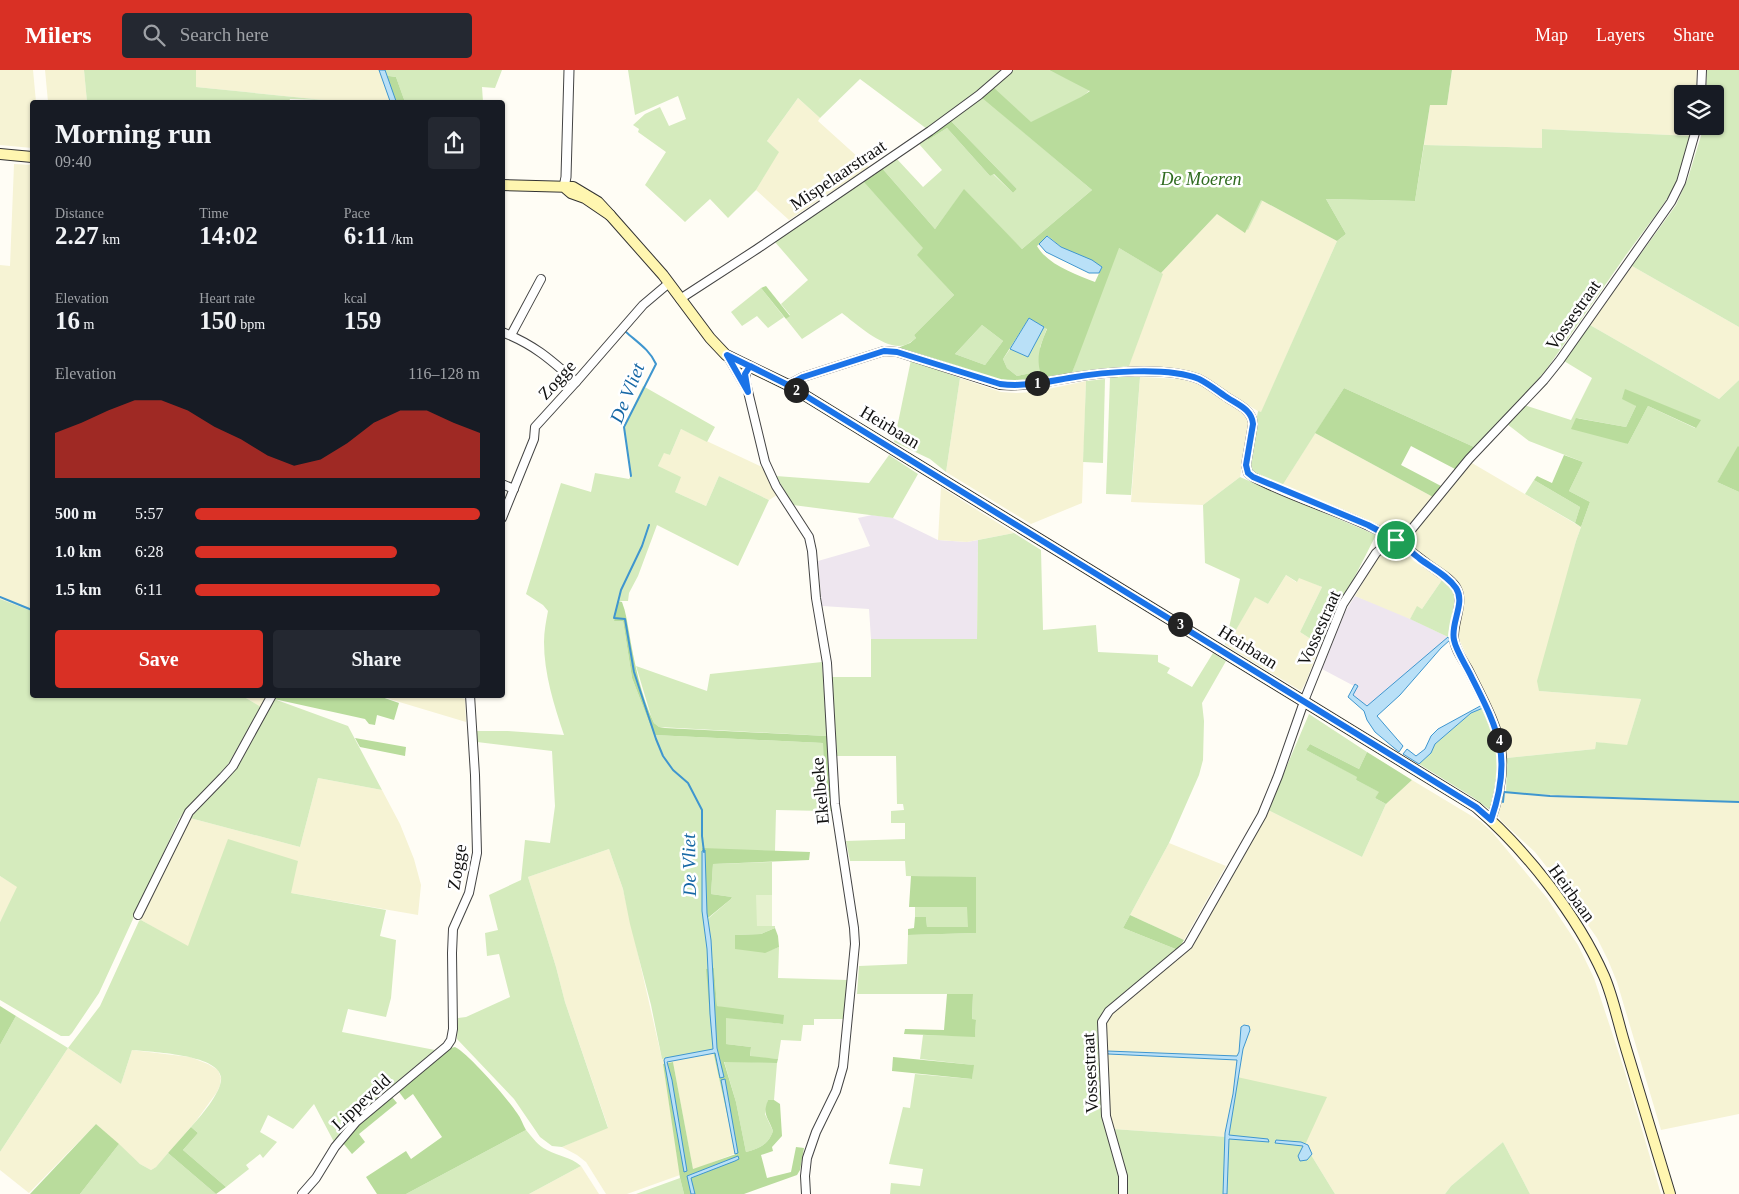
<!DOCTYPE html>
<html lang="en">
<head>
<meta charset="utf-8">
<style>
  body { margin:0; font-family:Georgia,serif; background:#242831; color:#f1f3f6; height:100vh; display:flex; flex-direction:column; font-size:19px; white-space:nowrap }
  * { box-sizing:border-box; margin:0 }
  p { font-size:16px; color:#9ea1a6 }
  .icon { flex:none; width:28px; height:28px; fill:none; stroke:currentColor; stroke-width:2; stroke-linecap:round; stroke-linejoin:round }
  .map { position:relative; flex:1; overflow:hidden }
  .side { position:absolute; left:30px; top:30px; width:475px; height:598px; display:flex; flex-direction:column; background:#171b24; border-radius:5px; box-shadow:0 1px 4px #0004 }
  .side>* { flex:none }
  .tools { position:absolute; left:1674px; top:15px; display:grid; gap:10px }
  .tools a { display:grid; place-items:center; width:50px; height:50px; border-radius:5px; background:#171b24; box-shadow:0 1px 4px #0004; font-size:25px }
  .pin { position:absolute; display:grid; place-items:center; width:42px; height:42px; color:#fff; margin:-21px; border:2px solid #fff; border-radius:50%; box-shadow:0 1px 5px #0007 }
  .km { position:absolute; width:25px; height:25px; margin:-12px; border-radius:50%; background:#222; color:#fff; font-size:14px; line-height:25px; text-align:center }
  .round { display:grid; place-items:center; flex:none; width:52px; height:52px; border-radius:5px; background:#242831 }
  .head { display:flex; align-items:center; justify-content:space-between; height:85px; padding:0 25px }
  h1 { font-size:28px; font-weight:800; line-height:38px }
  .figures { display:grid; grid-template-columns:repeat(3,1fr); gap:8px; height:85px; padding:5px 25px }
  .figures div { display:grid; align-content:center }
  .figures b { font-size:25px; font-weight:800 }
  .figures small { font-size:14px; font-weight:400 }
  .figures p { font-size:14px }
  .chart { height:140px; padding:10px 25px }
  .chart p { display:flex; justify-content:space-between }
  .chart svg { width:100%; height:90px; margin-top:5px; fill:#d93025; opacity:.7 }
  .action { display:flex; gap:10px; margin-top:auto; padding:10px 25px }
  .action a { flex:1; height:58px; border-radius:5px; background:#d93025; color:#fff; font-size:20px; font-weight:800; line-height:58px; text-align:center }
  .action a+a { background:#242831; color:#f1f3f6 }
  ul { padding:0 25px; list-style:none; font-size:16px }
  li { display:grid; grid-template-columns:80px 60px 1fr; align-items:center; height:38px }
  li i { height:12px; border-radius:6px; background:#d93025 }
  header { display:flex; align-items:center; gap:30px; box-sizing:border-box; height:70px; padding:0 25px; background:#d93025; color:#fff }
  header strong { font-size:24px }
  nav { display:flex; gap:28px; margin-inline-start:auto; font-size:18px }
  .search { width:350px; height:45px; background:#242831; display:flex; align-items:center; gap:12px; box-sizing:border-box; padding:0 18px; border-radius:5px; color:#9ea1a6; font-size:19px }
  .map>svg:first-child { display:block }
</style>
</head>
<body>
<header>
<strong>Milers</strong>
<div class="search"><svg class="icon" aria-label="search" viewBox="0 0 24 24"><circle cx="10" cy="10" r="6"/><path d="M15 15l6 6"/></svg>Search here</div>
<nav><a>Map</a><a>Layers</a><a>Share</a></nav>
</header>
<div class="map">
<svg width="1739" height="1124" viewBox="0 0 1739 1124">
  <rect width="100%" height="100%" fill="#fffdf5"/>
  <g fill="#eee6ef">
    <path d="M872,445l21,3 45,22 29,2 11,-2 -1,99h-106l-2,-30 -47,-3 -4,-45 52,-15 -12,-28z"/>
    <path d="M1355,526l35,13 58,28 -81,69 -14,-11 5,-9 -3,-2 -1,2 -32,-17 23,-57z"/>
  </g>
  <g fill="#f6f3d4">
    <path d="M0,0h33l3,32h-4v46l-32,-3z"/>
    <path d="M45,0h39l3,32h-39z"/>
    <path d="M196,0h184l13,32 -69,-2 -128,-13z"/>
    <path d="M1452,0h245l-1,24h-14v32h10l-1,10 -149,-7v19l-118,-3 6,-40h17z"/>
    <path d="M798,28l22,20 -2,3 51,46 -80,53 -33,-30 22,-38 -11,-11z"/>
    <path d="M14,94l18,1v446l-32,-12v-334l10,1z"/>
    <path d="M1261,130l76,41 -76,172 -63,-39 -38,-6 -33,-1 34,-94 56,-59z"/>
    <path d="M1632,196l107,61v53l-20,19 -129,-74z"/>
    <path d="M1140,307l41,2 23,7 44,31 1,4 -9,56 -37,28 -72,-3z"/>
    <path d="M960,308l41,14 15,1 18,-1 52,-11 -4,122 -51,21 -85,-52z"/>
    <path d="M681,359l81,38 15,28 -8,5 -50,-24 -13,30 -31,-14 -17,-26 6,-14 6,3z"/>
    <path d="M1315,363l118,64 -25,29 -8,6 -5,2 -113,-48z"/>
    <path d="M1472,393l109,64 -5,14 -37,150 102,8 -14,47 -31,-4 -1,7 -88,9 -3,-17 -45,-102 -1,-12 6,-27 -1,-7 -3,-5 -47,-38 -4,-8 2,-6z"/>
    <path d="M941,417l36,23 37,23 -47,9 -29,-2z"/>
    <path d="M1394,474l4,1 44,35 -20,29 -5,-2 -7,12 -55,-23 26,-44z"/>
    <path d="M1286,505l10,7 3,-5 23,10 -22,45 20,13 -14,37 -5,9 -76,-46 4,-3 26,-46 13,8z"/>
    <path d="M241,625h27l-7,12z"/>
    <path d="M376,625h76l13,4 1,23z"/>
    <path d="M318,708l64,12 18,34 14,35 7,26 -3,30 -127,-22 -103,54 -47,-27 -2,1 51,-103 110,29z"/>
    <path d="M1412,710l68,41 12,11 55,66 31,47 16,33 30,91 37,125h-131l-27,-52 -52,44 -6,8h-110l-30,-49 -77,-8 -115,-8 -5,-26 -2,-79 3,-7 5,-7 79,-65 75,-135 94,47 24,-53z"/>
    <path d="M1506,723l233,9v312l-78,16 -44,-148 -9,-22 -11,-22 -44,-63 -18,-23 -34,-31 -4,-8 3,-12z"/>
    <path d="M1169,773l57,23 -42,74 -54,-25z"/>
    <path d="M609,779l14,40 39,170 51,-8 23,102 -43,17 -20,-108 -10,2 17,111 -53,19h-21l-20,-32 -9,-7 -15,-8 46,-20 -43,-125 -9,-35 -28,-90z"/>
    <path d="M0,806l18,11 -18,35z"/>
    <path d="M68,978l53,36 11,-34 58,7 18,7 10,6 3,8 -1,7 -3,7 -21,29 -40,46 -5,3 -11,-6 -44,-40 -67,69 -29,-23v-18z"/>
    <path d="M581,1096l18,28h-70z"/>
  </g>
  <g fill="#d5ebbd" fill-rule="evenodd">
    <path d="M84,0h112v17l128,13 -34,-1 -1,3h-202z"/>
    <path d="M380,0h122l-7,18 -13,-1 1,15h-78l-9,-25 -14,-2z"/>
    <path d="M628,0h373l-21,20 -53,39 -67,-50 -40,39 -22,-20 -31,43 12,11 -23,38 -28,28 -18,-19 -25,23 -40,-37 21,-33 -28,-20 1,-3 -6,-4 12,-11 15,-7 9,19 17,-7 -8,-23 -43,19z"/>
    <path d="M1011,0h38l41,20 -8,7 192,80 -26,53 -30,-19 -216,-97 90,76 -70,59 -58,-59 -29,39 -54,-62 15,-9 27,29 19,-17 -23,-26 7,-7 2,3 19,-12 43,48 3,-2 20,19 4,-4 -67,-69z"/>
    <path d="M1707,0h32v257l-107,-61 44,-61 12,-27 16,-52h11v-32h-9z"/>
    <path d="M1542,59l149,7 -16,51 -15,22 -34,46 -80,115 -27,31 -45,46 -130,-59 -62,98 -19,-7 -11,-6 -4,-5 10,-57 3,1 76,-171 9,-7 -20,-35 89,2 9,-56 118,3z"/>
    <path d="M862,110l62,68 -6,7 36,40 -40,40 2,3c-5,4 -10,8 -17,8 -18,0 -43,-22 -57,-33l-40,26 -16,-20 4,-4 -9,-11 27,-24 -33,-38z"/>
    <path d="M1114,175l49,29 -34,92 -57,7z"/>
    <path d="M761,218l23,29 -16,11 -11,-12 -15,10 -11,-14z"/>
    <path d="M982,255l21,16 -18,24 -30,-11z"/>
    <path d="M1590,255l129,74 20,-19v67l-22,35 22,10v310l-233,-9 1,-35 88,-9 1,-7 31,3 14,-46 -102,-8 -2,-10 39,-140 14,-39 -21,-11 14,-29 -54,-21 -22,-17 17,-19 47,15 21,-42 -28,-17zM1625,320l75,30 -5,8 -47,-22 -20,38 -51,-26 49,9 10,-21z"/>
    <path d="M1044,257l3,1 -7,19v24l-23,5 -10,-8 -4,-9 7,-10 18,8z"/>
    <path d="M911,290l49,18 -14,94 -16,-13 -36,-17z"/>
    <path d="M1110,307h30l-9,118 -25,-1z"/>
    <path d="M1105,309l-2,84 -20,-1 3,-81z"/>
    <path d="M643,316l72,41 -8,15 -26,-13 -11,26 -6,-2 -6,13 23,11 -6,15 31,14 13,-30 50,24 -31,66 -81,-41 -19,51 -9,17 -1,8h-9l-5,20h9l9,57 22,57 169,8 2,68 -49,-1 -1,41 -72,-2 1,73 27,-23 1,-2 -21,-3 2,-30 59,-2v33h-15l1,31h17v2l-14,6 -26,1c19,14 20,22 44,12l-1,31 70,2 -3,39h-31v6h-11l-2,16 -20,-1 -3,19 -28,-2 1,-10 -25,-3v-27l57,7 -66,-18 -3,-38 -7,1 6,82 -51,8 -11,-54 -21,-81 -7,-35 -14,-40 -81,28 28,90 9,35 43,126 -46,19 -10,-1 -12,-9 -26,-38 -57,-60 1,-21 8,-1 44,-20 -11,-43 -12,2 -2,-23 13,-3 -9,-35 32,-15 4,-40 25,3 5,-37 -3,-55 -75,-9 -1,-11h32l56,4c-10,-30 -20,-61 -20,-93 0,-10 2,-21 4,-31l-5,-6 -17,-11 35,-111 30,9 4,-19 34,6 2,-3 -7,-49z"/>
    <path d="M889,385l29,19 -25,44 -100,-13 -17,-29 93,7z"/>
    <path d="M1240,407l136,58 -24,47 -12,18 -20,45 -20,-13 22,-45 -23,-9 -2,4 -11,-7 -18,29 -13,-7 -26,45 -4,3 15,-66 -35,-16 -2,-58z"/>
    <path d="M1534,410l46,27 -5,16 -50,-29z"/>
    <path d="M1014,463l27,17 2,80 53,-5 2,27 60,3v7l12,6 -3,5 25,14 21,-34 13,8 -24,42 2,18 -1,39 -4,15 -30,68 -46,85 55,22 -69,56 -10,16 3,94 17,60 1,18h-230l1,-11 29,3 3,-17 -34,-5 14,-57 7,1 5,-34 57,5 1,-14 -53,-6 3,-24 52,1 1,-16h-4l1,-26h-116l2,-28 48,-2 1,-29 68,-2v-55l-70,-2 -1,-15h-55l-4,-20 59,-2v-16h-14v-12l13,-1 -1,-6h-6l-1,-48h-59l-5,-79h39v-38h106l1,-99z"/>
    <path d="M1442,510c4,3 9,6 12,10 5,9 -5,36 -6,47l-38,-18 7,-13 5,3z"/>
    <path d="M0,529l32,12v84h209l20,12 -34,59 -41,43 -7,10 -80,174 -27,40 -3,3h-8l-61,-36v-78l17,-35 -17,-11z"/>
    <path d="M822,592l5,74 -168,-9 -5,-4 -3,-7 -15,-50 71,25 3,-17z"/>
    <path d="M274,629l74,27 34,64 -64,-12 -18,69 -110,-29 42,-44 9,-13z"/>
    <path d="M1483,638c9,19 18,39 16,60 -1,14 -6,29 -9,42l-16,-12 -55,-34 12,-11 4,-9 36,-31z"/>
    <path d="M1309,644l58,38 -8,17 -49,-25 -4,6 52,27 -2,3 24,12 -5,6 11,6 -24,53 -94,-47z"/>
    <path d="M228,769l70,22 -7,32 95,17 -6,26 16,4 -5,58 -5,19 -38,-8 -6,23 93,18 -80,67 -21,25 -20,-38 -21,25 -25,-14 -8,17 17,10 -14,16 -3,-4 -14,11 3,4 -23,18 -43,-37 15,-17 -7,-6c9,-10 32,-36 30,-50 -3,-23 -71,-25 -89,-27l-11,34 -53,-36 -68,104v-107l16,-29 52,32 32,-42 39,-85 2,-1 47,26z"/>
    <path d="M915,837h53v20h-41l-1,-10h-11z"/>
    <path d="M724,991l53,2 -3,37h-6l-3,14 8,17c-5,14 -13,17 -27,21l-10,-50z"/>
    <path d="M1237,1007l90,20 -22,48 30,49h-209l-1,-27 -12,-38 115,8z"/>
    <path d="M526,1060c7,8 12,16 21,20 13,7 22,6 34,16l-52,28h-123z"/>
    <path d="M1503,1072l27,52h-85l6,-8z"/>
    <path d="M119,1074l21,20 11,6 5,-3 12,-14 48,41h-136z"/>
    <path d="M680,1108l4,16h-48z"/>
  </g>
  <g fill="#b9dc9c" fill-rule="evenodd">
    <path d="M1049,0h403l-5,35h-17l-15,96 -89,-2 20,35 -9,7 -76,-41 -16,33 -28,-19 -56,59 -42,-25 -47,125 -31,5 -7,4 -31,1 -104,-33 1,-3 10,-4 6,-5 -2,-3 40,-40 -37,-40 6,-7 -61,-68 19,-13 54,62 29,-40 58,60 70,-59 -111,-93 12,-10 38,35 50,-25 9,-6zM1048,166l13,11 41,20 -7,15c-20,-8 -47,-17 -58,-36zM1029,248l18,11c-6,14 -11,27 -7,42l-23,5 -10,-8 -4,-9zM982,255l21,16 -18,24 -30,-11z"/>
    <path d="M382,5l14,2 9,25h-12z"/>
    <path d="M950,50l67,69 -4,4 -19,-19 -4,2 -43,-48 -19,12 -2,-3z"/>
    <path d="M766,216l24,30 -4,3 -25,-31z"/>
    <path d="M1344,318l130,59 -19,22 -44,-23 -10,19 40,21 -8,11 -118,-64z"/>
    <path d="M1625,319l76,31 -5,8 -48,-22 -20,38 -57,-15 5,-11 50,9 10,-21 -14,-7z"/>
    <path d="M1738,376l1,1v45l-22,-10z"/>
    <path d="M1564,385l19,7 -14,29 21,11 -9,25 -6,-4 5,-16 -46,-27 3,-4 15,7z"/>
    <path d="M618,531l4,1c4,10 5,20 7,30 5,30 12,64 25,91l5,4 6,1 162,8 4,75h-6l-2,-68 -169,-8 -22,-57 -9,-57h-9z"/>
    <path d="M277,625h99l23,8 -5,17 -17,-5 -2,10 -6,-1 -4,-5 -91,-20z"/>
    <path d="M355,668l51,9 -1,9 -45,-9z"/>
    <path d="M1310,674l49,25 8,-17 45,28 -26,24 -11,-6 4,-6 -23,-12 1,-3 -51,-27z"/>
    <path d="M702,778l108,4 -1,8 -96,4 -2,30 21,3 -1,2 -28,23z"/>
    <path d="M911,806l65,1v56l-68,2v-6l6,-1 1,-11h11l1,10h41l-1,-20h-58z"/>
    <path d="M1130,845l54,25 -6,10 -55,-22z"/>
    <path d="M775,858l3,8 1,11 -14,6 -30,-4v-14l26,-1z"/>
    <path d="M714,898l3,38 67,9 -1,9 -57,-6v26l25,3 -1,9 28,3 -1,4 -53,-1 12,40 10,50c14,-4 22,-7 27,-21 -5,-14 -11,-16 -5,-31h6l6,4 2,32 -10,11 1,4 -12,4 6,23 24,-6 5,-25 8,1 -4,22 -3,5 -53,19h-60l-4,-16 -17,-114 10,-2 20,107 43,-15 -23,-103 -7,-82z"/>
    <path d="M947,924h26l-1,25 4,1 -1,17 -71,-3 1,-5 39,1z"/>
    <path d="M0,936l16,10 -16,29z"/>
    <path d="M455,977c13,6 53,52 62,66 4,5 6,12 9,17l-120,64h-29l-11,-17 40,-26 5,8 31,-22 -29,-43 -8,6 -6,-8 52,-44z"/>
    <path d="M893,987l81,8 -2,14 -80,-8z"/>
    <path d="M392,1027l5,6 -38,31 6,8 -13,12 -9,-11 9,-12z"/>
    <path d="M96,1054l23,20 -39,50h-50z"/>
    <path d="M191,1057l7,6 -15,17 43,37 -10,7 -48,-41z"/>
  </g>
  <path fill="#e6f2cf" d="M756,825h16v31h-15z"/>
  <g fill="#b9e0f7" stroke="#3f96cf">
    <path d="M379,0h6l11,31h-6z"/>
    <path d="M1047,166l14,11 31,13 10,7 -3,6h-10l-43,-21 -7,-8z"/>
    <path d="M1029,248l15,9 -16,30 -18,-8z"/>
    <path d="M1448,567l2,3 -9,8 -41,47 -23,21 26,30 -4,6 -24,-20 -8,-12 -3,-9 -16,-14 7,-13 3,2 -5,9 14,11z"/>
    <path d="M1482,635l1,3 -12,5 -36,31 -4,9 -12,11 -16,-10 4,-5 9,7 9,-7 6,-13 7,-7z"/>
    <path d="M705,780l2,63 4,27 6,108 7,29 -4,1 -5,-25 -48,9 5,18 15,91 -3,1 -20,-112 1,-2 48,-9 -3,-35 -3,-65 -5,-38v-60z"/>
    <path d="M1244,955l5,1 1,4 -7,19 -14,86 39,4 1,3 -40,-3 -2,55h-4l2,-61 8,-39 4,-34 -129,-6 -1,-3 130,5 2,-4 2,-25z"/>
    <path d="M725,1009l13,74 -3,1 -14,-74z"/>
    <path d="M1276,1070l25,2 7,3 4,9 -5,6 -7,1 -2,-5 5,-10 -28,-3z"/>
    <path d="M738,1086l1,3 -4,2 -44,17 4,16h-4l-4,-18z"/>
  </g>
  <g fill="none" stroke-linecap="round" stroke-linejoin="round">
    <g stroke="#3f96cf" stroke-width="2">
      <path d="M626,262c11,10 24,18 30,32l-32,63 7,49"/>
      <path d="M649,455l-7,21 -21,44 -7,28 11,1 9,53 22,67 7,17 10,14 15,13 14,27v26l2,16"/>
      <path d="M0,527l32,13"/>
      <path d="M1503,732l1,-10 46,4 189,6"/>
    </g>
    <g stroke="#444" stroke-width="10">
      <g id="minor">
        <path d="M1701,24l1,-24"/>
        <path d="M680,229l77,-50 173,-118 49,-36 29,-25"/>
        <path d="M502,262c33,13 49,28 74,50"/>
        <path d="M511,265l30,-56"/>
        <path d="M727,285l18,31"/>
        <path d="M750,296l-3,3 -2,10 20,83 11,24 33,51 3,14 4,47 11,65 8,141 19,124 1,16 -12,123 -7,24 -20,41 -9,26 -2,18 1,18"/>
        <path d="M788,315l15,-8 81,-26 13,1 103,33c24,2 46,-3 69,-7 35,-6 97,-12 130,1 10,5 20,13 29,19 11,7 24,12 25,26l-7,41 2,8 5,4c43,23 92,35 136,59 14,8 26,19 40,29 9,7 23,14 28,24 7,13 -4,34 -3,49 0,10 9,22 14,31 12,24 33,61 34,88 1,21 -4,43 -11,63"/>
        <path d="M502,414l12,5"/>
        <path d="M502,448l32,-79 1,-12 41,-45 67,-77 26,-22"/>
        <path d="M138,845l51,-103 34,-35 10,-11 39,-71"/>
        <path d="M302,1124l14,-16 19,-31 21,-25 91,-76 4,-6 2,-11 -1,-76 1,-24 16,-36 8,-40 -2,-78 -5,-80"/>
        <path d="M1123,1124v-18l-17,-60 -4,-94 7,-11 79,-66 74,-130 16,-39 28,-80 37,-92 33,-51 7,-6 20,-11 8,-6 58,-71 75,-79 16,-20 111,-158 10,-20 16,-56"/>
      </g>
    </g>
    <g stroke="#444" stroke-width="11">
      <path id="tertiary" d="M564,117l2,-10 3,-107"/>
    </g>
    <g stroke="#333" stroke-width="12">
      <g id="secondary">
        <path d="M0,84l32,3"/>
        <path d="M502,115l71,2 25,15 12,13 -25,-17 -14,-5 -7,-6"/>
        <path d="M610,145l53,60 47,63 16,17 62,30 688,422c50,43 101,108 128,169 9,21 14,46 21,69 15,50 30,99 45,149"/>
      </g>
    </g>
    <use href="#minor" stroke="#fff" stroke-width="8"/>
    <use href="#tertiary" stroke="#fff" stroke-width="9"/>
    <use href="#secondary" stroke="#fff6b0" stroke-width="10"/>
  </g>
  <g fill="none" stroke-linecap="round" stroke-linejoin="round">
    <g stroke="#fff" stroke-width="10">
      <path id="route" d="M1396,470l-28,-15 -115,-48 -5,-4 -2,-8 7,-41c-1,-14 -14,-19 -25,-26 -9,-6 -19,-14 -29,-19 -32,-13 -96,-7 -130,-1 -23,4 -45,9 -69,6l-103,-32 -13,-1 -81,26 -15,8 -38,-19 -5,8 3,18 -21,-37 61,30 631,387 57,35 15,13c21,-61 9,-87 -19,-142 -5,-11 -16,-27 -18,-38 -4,-17 12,-37 2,-52 -8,-12 -24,-20 -36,-29 -8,-6 -15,-13 -24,-19"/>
    </g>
    <use href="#route" stroke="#1a73e8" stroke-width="6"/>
  </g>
  <g text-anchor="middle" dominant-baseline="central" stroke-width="5" stroke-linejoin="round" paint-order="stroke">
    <g font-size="18" fill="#111" stroke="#fff">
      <text transform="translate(838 105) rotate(-34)">Mispelaarstraat</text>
      <text transform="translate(1573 245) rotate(-55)">Vossestraat</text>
      <text transform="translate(557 310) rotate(-48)">Zogge</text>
      <text transform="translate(890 357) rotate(31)">Heirbaan</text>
      <text transform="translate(1319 558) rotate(-66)">Vossestraat</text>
      <text transform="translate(1248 577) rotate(32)">Heirbaan</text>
      <text transform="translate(820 721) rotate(-95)">Ekelbeke</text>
      <text transform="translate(457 797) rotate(-81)">Zogge</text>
      <text transform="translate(1572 823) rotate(54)">Heirbaan</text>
      <text transform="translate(1090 1003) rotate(-93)">Vossestraat</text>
      <text transform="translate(361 1032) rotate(-43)">Lippeveld</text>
    </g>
    <g font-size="18" font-style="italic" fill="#2f6b1f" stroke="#fff">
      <text x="1201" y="109">De Moeren</text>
    </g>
    <g font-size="19" font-style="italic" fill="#1768a6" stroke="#fff">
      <text transform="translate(627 323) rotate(-68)">De Vliet</text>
      <text transform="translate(689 795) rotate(-91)">De Vliet</text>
    </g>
  </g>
</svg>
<div class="tools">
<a><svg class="icon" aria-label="layers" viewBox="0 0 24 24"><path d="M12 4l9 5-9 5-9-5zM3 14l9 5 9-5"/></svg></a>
</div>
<div class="pin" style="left:1396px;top:470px;background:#1e9e55"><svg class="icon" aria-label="arrive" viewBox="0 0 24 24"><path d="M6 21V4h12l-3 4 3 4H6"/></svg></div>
<b class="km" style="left:1037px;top:313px">1</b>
<b class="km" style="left:796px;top:320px">2</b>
<b class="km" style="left:1180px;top:554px">3</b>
<b class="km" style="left:1499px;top:670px">4</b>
<section class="side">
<div class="head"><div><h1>Morning run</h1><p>09:40</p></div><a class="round"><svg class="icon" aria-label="share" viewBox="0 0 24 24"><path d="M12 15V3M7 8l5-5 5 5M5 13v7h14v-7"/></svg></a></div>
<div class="figures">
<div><p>Distance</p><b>2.27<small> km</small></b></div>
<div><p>Time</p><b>14:02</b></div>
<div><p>Pace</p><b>6:11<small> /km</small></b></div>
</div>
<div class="figures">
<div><p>Elevation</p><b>16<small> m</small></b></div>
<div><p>Heart rate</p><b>150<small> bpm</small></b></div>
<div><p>kcal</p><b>159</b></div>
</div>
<div class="chart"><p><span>Elevation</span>116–128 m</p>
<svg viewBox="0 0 160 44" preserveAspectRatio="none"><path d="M0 44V22L10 17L20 11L30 6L40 6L50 11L60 19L70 25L80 33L90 38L100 35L110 27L120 17L130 11L140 11L150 17L160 22V44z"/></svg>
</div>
<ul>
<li><b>500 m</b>5:57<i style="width:100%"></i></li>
<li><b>1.0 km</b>6:28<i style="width:71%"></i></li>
<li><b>1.5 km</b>6:11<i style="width:86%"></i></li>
</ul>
<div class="action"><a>Save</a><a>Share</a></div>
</section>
</div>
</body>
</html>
